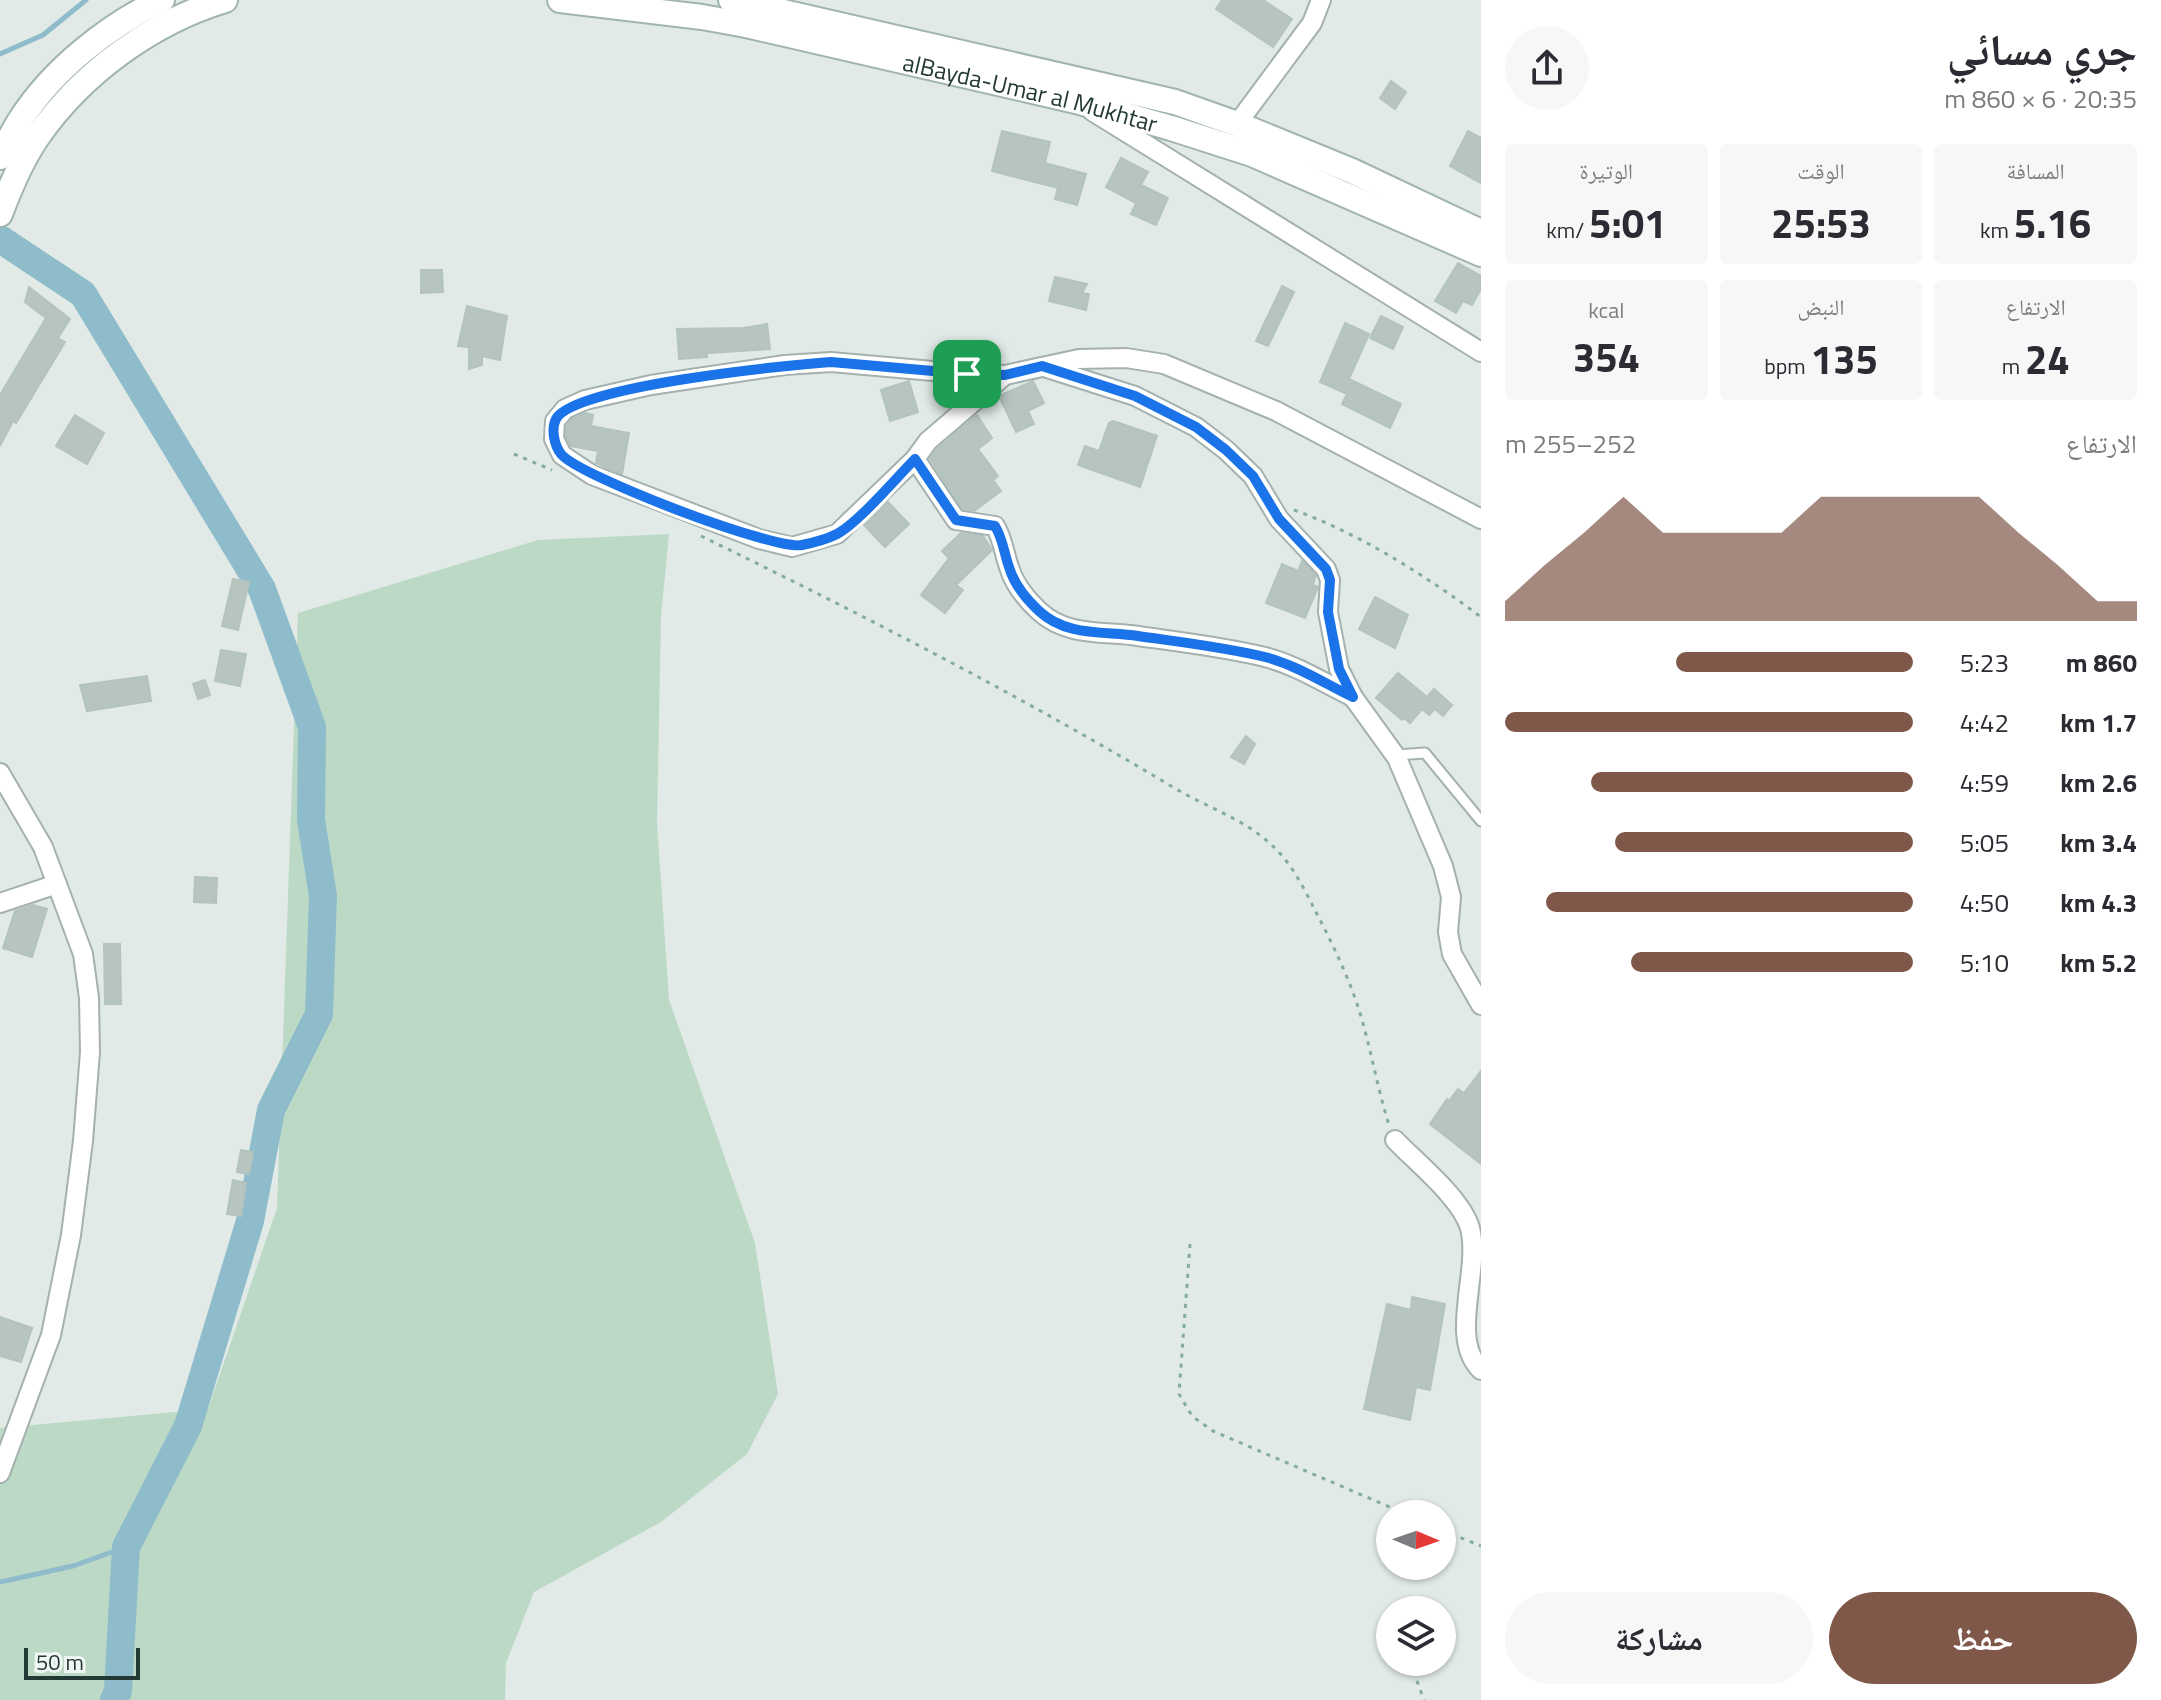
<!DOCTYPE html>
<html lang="ar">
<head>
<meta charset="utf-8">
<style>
  body { margin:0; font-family:"Titillium Web","Noto Naskh Arabic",sans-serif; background:#f7f7f7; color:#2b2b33; direction:rtl; height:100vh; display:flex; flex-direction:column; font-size:30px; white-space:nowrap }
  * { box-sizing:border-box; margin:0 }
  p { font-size:26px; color:#7c7c81 }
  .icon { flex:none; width:44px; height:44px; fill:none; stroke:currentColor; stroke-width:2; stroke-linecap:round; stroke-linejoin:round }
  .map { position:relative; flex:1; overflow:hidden; direction:ltr }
  .sheet { display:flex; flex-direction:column; background:#fff; width:680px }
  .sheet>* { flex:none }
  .needle { width:52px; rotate:92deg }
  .controls { position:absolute; left:1376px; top:1500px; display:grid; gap:16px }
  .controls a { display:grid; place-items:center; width:80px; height:80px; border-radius:50%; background:#fff; box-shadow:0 2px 6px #0004; font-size:40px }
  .scale { position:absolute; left:24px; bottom:20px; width:116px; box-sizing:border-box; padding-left:8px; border:4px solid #233935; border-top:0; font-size:22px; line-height:28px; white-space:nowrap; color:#233935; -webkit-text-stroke:6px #f1f7f5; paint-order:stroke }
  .pin { position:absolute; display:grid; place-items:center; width:68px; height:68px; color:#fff; margin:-34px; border-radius:16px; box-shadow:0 4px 12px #0006 }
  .round { display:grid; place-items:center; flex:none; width:84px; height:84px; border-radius:42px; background:#f7f7f7 }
  .overview { display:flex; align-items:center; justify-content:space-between; height:136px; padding:0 24px }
  h1 { font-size:44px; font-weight:700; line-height:60px }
  .metrics { display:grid; grid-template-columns:repeat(3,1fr); gap:12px; height:136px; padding:8px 24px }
  .metrics div { display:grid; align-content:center; border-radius:8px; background:#f7f7f7; text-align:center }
  .metrics b { font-size:40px; font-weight:700 }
  .metrics small { font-size:22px; font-weight:400 }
  .metrics p { font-size:22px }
  .chart { height:224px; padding:16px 24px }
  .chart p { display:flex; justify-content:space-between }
  .chart svg { width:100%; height:144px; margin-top:8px; fill:#7f5849; opacity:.7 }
  .button { display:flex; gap:16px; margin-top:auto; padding:16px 24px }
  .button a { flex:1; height:92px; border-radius:48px; background:#7f5849; color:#fff; font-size:32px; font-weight:700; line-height:92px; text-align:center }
  .button a+a { background:#f7f7f7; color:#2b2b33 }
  ul { padding:0 24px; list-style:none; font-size:26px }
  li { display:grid; grid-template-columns:128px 96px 1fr; align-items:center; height:60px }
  li i { height:20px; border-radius:10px; background:#7f5849 }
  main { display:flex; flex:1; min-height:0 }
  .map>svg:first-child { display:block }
</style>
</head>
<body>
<main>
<section class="sheet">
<div class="overview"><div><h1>جري مسائي</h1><p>20:35 · 6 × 860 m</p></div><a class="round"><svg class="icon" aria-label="share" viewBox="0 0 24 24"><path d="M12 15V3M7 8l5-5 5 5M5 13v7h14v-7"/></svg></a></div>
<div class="metrics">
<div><p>المسافة</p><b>5.16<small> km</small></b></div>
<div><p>الوقت</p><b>25:53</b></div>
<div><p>الوتيرة</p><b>5:01<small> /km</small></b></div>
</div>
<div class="metrics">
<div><p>الارتفاع</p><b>24<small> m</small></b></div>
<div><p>النبض</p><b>135<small> bpm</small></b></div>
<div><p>kcal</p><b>354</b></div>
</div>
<div class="chart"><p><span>الارتفاع</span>252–255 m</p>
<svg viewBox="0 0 160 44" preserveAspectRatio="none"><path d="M0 44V38L10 27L20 17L30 6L40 17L50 17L60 17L70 17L80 6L90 6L100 6L110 6L120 6L130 17L140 27L150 38L160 38V44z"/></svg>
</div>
<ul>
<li><b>860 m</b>5:23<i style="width:58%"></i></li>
<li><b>1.7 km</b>4:42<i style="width:100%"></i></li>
<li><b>2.6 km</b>4:59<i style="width:79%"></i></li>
<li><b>3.4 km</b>5:05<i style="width:73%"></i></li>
<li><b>4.3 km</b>4:50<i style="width:90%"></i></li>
<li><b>5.2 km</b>5:10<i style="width:69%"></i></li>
</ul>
<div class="button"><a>حفظ</a><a>مشاركة</a></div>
</section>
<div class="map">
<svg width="1481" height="1700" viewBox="0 0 1481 1700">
  <rect width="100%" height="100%" fill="#e1eae7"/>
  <path fill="#bcd9c6" d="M669,534l-8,82 -4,207 12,177 86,243 23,151 -31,60 -86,68 -127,70 -28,71 -1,37h-505v-272l208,-19 69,-201 21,-595 240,-73z"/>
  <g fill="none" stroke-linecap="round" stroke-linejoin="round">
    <g stroke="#8ebccb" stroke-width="5">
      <path d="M0,54l43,-19 43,-35"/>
      <path d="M0,1582l73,-16 53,-19"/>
    </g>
    <path stroke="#8ebccb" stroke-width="28" d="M0,239l83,55 179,295 50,138 -1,93 12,76 -4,118 -48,96 -21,111 -62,205 -62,121 -8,144 -4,9"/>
  </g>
  <g fill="#b7c5c0" stroke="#b4c3be" stroke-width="2">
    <path d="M1222,0h41l29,19 -19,28 -57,-38z"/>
    <path d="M1391,81l15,11 -11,17 -15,-11z"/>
    <path d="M1002,131l48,11 -5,21 41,11 -9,31 -22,-6 3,-11 -66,-17z"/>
    <path d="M1468,131l13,7v45l-31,-17z"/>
    <path d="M1121,158l27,14 -7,13 27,13 -12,27 -25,-11 5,-11 -30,-16z"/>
    <path d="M1458,263l23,13v13l-9,16 -9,-4 -7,12 -21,-12z"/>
    <path d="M421,270h21l1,22 -22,1z"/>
    <path d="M1055,277l32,7 -5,9 7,1 -3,16 -37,-9z"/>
    <path d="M1282,286l12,6 -26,54 -12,-5z"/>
    <path d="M29,287l41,32 -12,19 7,4 -49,81 -3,-2 -13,25v-51l46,-77 -21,-16z"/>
    <path d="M467,306l40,10 -7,44 -18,-4v9l-13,4v-22l-11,-1z"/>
    <path d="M1381,316l22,11 -10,22 -23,-11z"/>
    <path d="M1345,323l24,11 -20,45 52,25 -11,24 -48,-24 5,-10 -27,-12z"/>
    <path d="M767,324l3,25 -63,4v4l-28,2 -2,-30 67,-1z"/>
    <path d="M909,381l9,31 -28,9 -9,-31z"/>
    <path d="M1033,381l11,22 -16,8 6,13 -18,8 -17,-36z"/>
    <path d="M585,413l8,2 -2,11 38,7 -7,41 -26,-11 2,-12 -27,-5 -5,-10 1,-10 5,-7z"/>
    <path d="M75,415l29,18 -17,31 -31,-18z"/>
    <path d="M977,415l15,23 -14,11 20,27 -5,4 8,11 -27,20 -11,-2 -33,-50 7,-10z"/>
    <path d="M1113,421l44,15 -17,51 -62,-22 7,-19 14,5 10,-28z"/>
    <path d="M888,502l21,22 -24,23 -21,-22z"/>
    <path d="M961,533l22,3 9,14 -36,35 7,5 -18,23 -24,-18 28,-37 -7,-7z"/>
    <path d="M1302,561l14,14 -3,10 5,2 -13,31 -39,-15 16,-39 16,7z"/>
    <path d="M233,579l16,3 -11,48 -16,-4z"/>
    <path d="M1375,597l33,18 -13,33 -36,-19z"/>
    <path d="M221,650l25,4 -6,32 -25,-5z"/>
    <path d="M1398,673l29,24 7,-8 18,16 -9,11 -8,-7 -6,6 -7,-6 -12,14 -6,-5 -2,2 -26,-22z"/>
    <path d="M147,676l4,25 -64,10 -7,-26z"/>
    <path d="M205,680l5,15 -12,4 -5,-15z"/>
    <path d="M1246,736l9,8 -11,20 -13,-7z"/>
    <path d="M195,877l22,1 -1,25 -22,-1z"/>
    <path d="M33,905l14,4 -15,48 -29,-9 12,-37z"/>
    <path d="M104,944h16l1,60h-16z"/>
    <path d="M1481,1071v93l-51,-40 17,-25 2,2 9,-12 6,4z"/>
    <path d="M241,1150l12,2 -4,22 -12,-2z"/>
    <path d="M233,1180l13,3 -5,33 -14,-2z"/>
    <path d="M1412,1297l33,7 -15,86 -14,-3 -6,33 -46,-11 23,-105 24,6z"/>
    <path d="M0,1317l32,11 -11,34 -21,-6z"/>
  </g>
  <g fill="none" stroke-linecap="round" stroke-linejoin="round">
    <g stroke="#a4b1ae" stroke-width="13">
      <path id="lane" d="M1395,755l30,-2 56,68"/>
    </g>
    <g stroke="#a4b1ae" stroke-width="22">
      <g id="street">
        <path d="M1092,111l389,241"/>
        <path d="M1237,124l75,-101 9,-23"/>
        <path d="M1047,368l88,28 61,31 30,23 27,26 26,43 47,50 4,11 -2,32 11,57 14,28 44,61 46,108 8,31 -3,35 4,22 29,51"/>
        <path d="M1005,375l-77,66 -13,18 41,61 39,6c8,13 9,27 14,41 5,17 17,32 30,44 28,26 65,20 99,25 42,6 86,11 127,21 31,8 59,26 88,40"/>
        <path d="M915,459l-78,75 -45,13 -33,-8 -167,-64 -30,-20 -8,-16 1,-18 10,-12 20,-9 66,-15 134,-20 46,-3 136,12 38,1 74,-16 47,-1 38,6 112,47 205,108"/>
        <path d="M0,773l43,74 40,107 6,44 1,54 -7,89 -12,94 -20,100 -51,138"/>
        <path d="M0,903l57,-19"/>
        <path d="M1395,1140c22,23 66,58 75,88 11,43 -22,110 11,142"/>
      </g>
    </g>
    <g stroke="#a1b5af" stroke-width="28">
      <g id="secondary">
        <path id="s1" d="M560,0l142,17 44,8 330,76 95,27 81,26 229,100"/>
        <path d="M731,0l444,102 62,22 115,47 129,61"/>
        <path d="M0,157c7,-13 13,-26 21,-38 32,-50 88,-94 141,-119"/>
        <path d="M0,214c9,-24 24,-58 38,-78 44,-63 114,-114 187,-136"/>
      </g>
    </g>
    <g stroke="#84aba2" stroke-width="3" stroke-dasharray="4 6" stroke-linecap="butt">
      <path d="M514,454l38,16"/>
      <path d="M1294,510c66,24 131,65 187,107"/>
      <path d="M701,536c160,78 318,159 470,250 39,24 81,34 112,71 14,16 24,38 34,57 17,33 35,70 45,106 10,35 16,70 27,105"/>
      <path d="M1190,1244l-11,150 13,22 21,15 193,83"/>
      <path d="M1442,1530l39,16"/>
      <path d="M1398,1608l1,2"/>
      <path d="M1410,1662l14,38"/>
    </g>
    <use href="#lane" stroke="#fff" stroke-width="9"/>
    <use href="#street" stroke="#fff" stroke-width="18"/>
    <use href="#secondary" stroke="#fff" stroke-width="24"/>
  </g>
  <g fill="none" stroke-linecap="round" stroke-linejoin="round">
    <g stroke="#fff" stroke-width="16">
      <path id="route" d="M831,362l136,12 38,1 37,-9 93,30 61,31 30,23 27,26 26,43 47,50 4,11 -2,32 11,57 14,28c-29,-14 -57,-32 -88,-40 -41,-10 -85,-15 -127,-21 -34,-5 -71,1 -99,-25 -13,-12 -25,-27 -30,-44 -5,-14 -6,-28 -14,-41l-39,-6 -41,-61c-18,18 -57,64 -78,75 -10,5 -25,9 -35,11 -27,6 -224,-69 -241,-91 -7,-9 -10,-25 -5,-35 17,-33 232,-54 275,-57z"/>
    </g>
    <use href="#route" stroke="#1a73e8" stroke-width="10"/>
  </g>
  <g text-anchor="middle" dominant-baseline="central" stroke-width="6" stroke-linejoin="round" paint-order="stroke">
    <g font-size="24" fill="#233935" stroke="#f1f7f5">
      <text stroke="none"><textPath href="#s1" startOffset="480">alBayda-Umar al Mukhtar</textPath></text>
    </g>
  </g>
</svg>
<div class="controls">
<a><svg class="needle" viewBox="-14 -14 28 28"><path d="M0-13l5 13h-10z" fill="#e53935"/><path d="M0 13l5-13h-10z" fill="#7c7c81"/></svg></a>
<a><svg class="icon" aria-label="layers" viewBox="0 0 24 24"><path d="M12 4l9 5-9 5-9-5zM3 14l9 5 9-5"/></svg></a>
</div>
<div class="scale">50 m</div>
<div class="pin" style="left:967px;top:374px;background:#1e9e55"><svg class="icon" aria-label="arrive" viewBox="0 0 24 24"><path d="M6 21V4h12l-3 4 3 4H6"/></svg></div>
</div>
</main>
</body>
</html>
